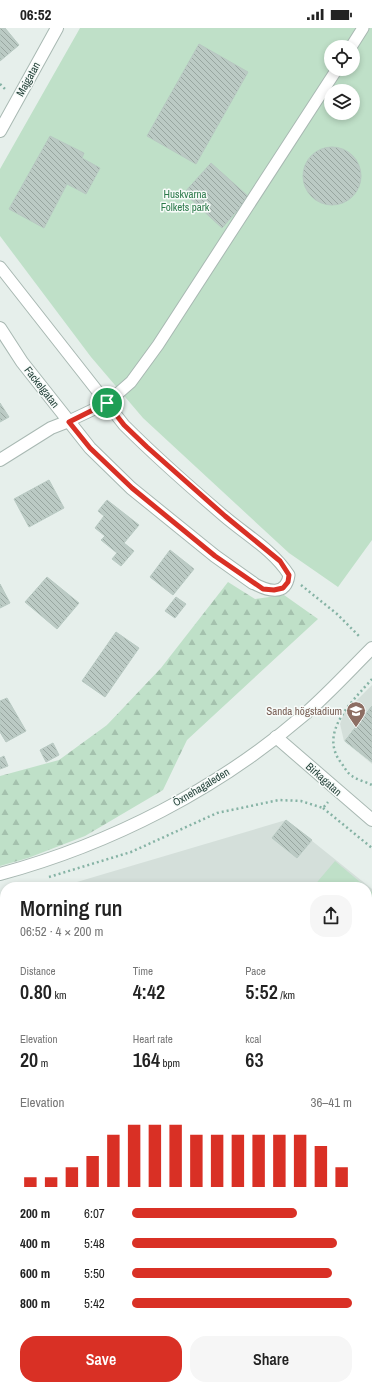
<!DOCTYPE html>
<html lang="en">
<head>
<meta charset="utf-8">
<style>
  body { margin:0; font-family:"Archivo Narrow",sans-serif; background:#f6f6f6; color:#222; height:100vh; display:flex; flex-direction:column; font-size:15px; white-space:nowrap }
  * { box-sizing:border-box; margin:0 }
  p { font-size:13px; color:#767676 }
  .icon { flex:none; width:22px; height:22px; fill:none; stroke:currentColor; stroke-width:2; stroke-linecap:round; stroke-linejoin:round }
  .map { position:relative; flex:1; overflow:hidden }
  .sheet { position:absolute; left:0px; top:854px; width:372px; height:508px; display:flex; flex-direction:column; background:#fff; border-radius:16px 16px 0 0; box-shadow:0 2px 6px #0003 }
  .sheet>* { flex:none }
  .controls { position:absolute; left:324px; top:12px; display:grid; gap:8px }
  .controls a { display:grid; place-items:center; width:36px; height:36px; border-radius:50%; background:#fff; box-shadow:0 2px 6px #0003; font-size:20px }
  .pin { position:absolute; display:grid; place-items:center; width:34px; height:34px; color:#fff; margin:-17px; border:2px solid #fff; border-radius:50%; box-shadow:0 1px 4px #0007 }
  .round { display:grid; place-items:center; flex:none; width:42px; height:42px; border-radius:16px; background:#f6f6f6 }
  .head { display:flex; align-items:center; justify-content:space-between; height:68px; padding:0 20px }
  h1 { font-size:22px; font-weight:600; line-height:30px }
  .metrics { display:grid; grid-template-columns:repeat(3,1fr); gap:6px; height:68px; padding:4px 20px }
  .metrics div { display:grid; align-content:center }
  .metrics b { font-size:20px; font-weight:600 }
  .metrics small { font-size:11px; font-weight:400 }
  .metrics p { font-size:11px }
  .chart { height:112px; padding:8px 20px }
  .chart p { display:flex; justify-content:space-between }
  .chart svg { width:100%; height:72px; margin-top:4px; stroke:#d93025; stroke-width:6 }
  .action { display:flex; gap:8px; margin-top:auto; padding:8px 20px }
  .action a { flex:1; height:46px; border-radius:16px; background:#d93025; color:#fff; font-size:16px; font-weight:600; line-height:46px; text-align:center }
  .action a+a { background:#f6f6f6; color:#222 }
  ul { padding:0 20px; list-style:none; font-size:13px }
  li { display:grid; grid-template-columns:64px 48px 1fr; align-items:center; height:30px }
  li i { height:10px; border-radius:5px; background:#d93025 }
  .status { display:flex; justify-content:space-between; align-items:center; height:28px; padding:0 20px; background:#fff; direction:ltr }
  .status svg { height:11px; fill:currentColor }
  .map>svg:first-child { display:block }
</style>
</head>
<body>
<div class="status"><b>06:52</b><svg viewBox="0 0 49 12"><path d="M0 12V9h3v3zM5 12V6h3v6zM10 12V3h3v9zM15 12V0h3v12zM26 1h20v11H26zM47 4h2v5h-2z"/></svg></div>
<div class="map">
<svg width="372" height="1362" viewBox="0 0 372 1362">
  <defs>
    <pattern id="grass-dots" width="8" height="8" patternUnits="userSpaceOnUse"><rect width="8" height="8" fill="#bfe0c8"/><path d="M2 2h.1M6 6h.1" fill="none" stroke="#a4c1ad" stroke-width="1.8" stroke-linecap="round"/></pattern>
    <pattern id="forest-firs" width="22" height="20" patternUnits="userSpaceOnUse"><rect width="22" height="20" fill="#bfe0c8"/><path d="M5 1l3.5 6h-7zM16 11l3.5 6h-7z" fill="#a4c1ad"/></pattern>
    <pattern id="building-back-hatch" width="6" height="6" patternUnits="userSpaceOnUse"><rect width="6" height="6" fill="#bbcac4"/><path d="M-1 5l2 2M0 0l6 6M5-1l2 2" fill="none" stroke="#98a6a0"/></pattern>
  </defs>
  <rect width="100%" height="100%" fill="#e6efeb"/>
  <g fill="#d4dfda">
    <path d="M372,657v79l-28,-23 -4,-17 4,-11z"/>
    <path d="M286,792l86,69v239l-5,6v-247h-307z"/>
  </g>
  <path fill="url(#grass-dots)" d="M0,885l5,4v63l-5,-4z"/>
  <g fill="url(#forest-firs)">
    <path d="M228,554l27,17 29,-4 34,24 -131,121 -24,50 -78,46 -57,22 -28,8v-90l59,-16 48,-35 54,-57z"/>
    <path d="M0,1267l5,2v88h173l5,5h-183z"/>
  </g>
  <g fill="#bfe0c8" fill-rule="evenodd">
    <path d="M80,0h292v512l-34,47 -49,-34 -146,-135 -52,-61 -91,-121v-67zM331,19h22v22h-22zM331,63h22v22h-22z"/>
    <path d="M335,833l31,26h-53z"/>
    <path d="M367,860l5,4v51l-5,6z"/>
  </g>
  <g fill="url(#building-back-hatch)" stroke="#b8c9c2">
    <path d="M0,0h5l14,17 -19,16z"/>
    <path d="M199,16l49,28 -52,92 -49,-28z"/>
    <path d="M50,108l34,17 -2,5 18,10 -14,26 -19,-10 -23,44 -35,-19z"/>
    <circle cx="332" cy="148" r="29"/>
    <path d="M211,135l38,34 -27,31 -38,-35z"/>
    <path d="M0,375l9,14 -9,5z"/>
    <path d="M49,452l15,28 -35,19 -15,-28z"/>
    <path d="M107,472l32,25 -15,18 10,8 -13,15 -9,-7 5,-6 -16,-13 4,-4 -10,-8 9,-12 -6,-5z"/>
    <path d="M170,522l24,19 -21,26 -23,-18z"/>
    <path d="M47,549l32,26 -22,26 -32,-27z"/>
    <path d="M0,556l10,19 -10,5z"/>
    <path d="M176,569l10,7 -11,14 -10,-7z"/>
    <path d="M116,604l23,16 -34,49 -23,-16z"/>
    <path d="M7,670l19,33 -20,11 -6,-10v-31z"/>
    <path d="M372,678v56l-27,-21z"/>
    <path d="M372,678v56l-27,-21z"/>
    <path d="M53,715l6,12 -13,7 -6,-12z"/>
    <path d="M4,728l4,10 -8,3v-11z"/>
    <path d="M286,792l26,20 -15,18 -25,-20z"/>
    <path d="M369,979l3,3v49l-5,6v-56z"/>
  </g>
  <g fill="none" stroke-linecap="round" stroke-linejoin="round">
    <g stroke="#a8b8b2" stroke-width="13">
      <g id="service">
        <path d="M351,19l12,-19"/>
        <path d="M0,239l124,158c32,32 66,62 100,91 22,19 49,34 65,59 -3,22 -22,16 -36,8"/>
        <path d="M69,393l38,-18 24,-21 27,-37 179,-276"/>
        <path d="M0,1040l5,-16v-17"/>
        <path d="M367,1073l5,-6"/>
        <path d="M0,1145l5,-14"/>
        <path d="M0,1198l5,1"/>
        <path d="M367,1222l5,4"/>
      </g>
    </g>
    <g stroke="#a8b8b2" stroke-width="14">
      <g id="minor">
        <path d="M0,103l57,-103"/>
        <path d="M0,300l22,34 68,86 41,40 84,68 38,27"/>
        <path d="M0,432l51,-32 18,-7"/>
        <path d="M367,1147l5,-6"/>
        <path d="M0,1248l5,1"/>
      </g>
    </g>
    <g stroke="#a8b8b2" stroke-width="14">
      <g id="tertiary">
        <path d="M276,709l96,83"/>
        <path d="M0,846c111,-30 218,-85 305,-160 24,-21 45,-44 67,-66"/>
      </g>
    </g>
    <g stroke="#86b3a5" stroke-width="2.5" stroke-dasharray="2 3" stroke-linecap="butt">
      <path d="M0,56l5,5"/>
      <path d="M301,557l36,29 23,23"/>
      <path d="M372,651c-20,23 -55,54 -30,85 3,4 6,10 10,12 6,4 14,6 20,9"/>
      <path d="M323,780l49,40"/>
      <path d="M49,849l82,-25 86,-39 62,-13 22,1 22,7 5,-6"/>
    </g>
    <use href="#service" stroke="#fff" stroke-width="11"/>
    <use href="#minor" stroke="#fff" stroke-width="12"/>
    <use href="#tertiary" stroke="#fff" stroke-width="12"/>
  </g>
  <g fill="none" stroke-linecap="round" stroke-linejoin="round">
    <g stroke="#fff" stroke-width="8">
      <path id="route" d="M107,375l17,22 23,22 78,69 55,45 9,14 -1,7 -5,6 -9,2 -11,-1 -48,-33 -83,-68 -42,-40 -21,-26z"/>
    </g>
    <use href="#route" stroke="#d93025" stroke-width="5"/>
  </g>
  <defs>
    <g id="school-pin" transform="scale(1)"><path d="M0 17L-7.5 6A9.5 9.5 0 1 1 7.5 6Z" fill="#8d6e63" stroke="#f7fbf9"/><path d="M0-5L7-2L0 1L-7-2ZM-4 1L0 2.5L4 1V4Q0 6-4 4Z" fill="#fff"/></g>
  </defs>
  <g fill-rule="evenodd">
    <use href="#school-pin" x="356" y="683"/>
  </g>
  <g text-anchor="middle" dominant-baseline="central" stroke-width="3" stroke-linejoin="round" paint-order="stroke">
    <g font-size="11" fill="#24423a" stroke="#f7fbf9">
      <text transform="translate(28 51) rotate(-61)">Majgatan</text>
      <text transform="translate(42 359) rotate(52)">Fackelgatan</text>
      <text transform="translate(324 751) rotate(42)">Birkagatan</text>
      <text transform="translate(201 759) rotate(-31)">Öxnehagaleden</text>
    </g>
    <g font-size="11" fill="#2d7a4b" stroke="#f7fbf9">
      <text x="185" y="166">Huskvarna<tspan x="185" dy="13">Folkets park</tspan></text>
    </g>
    <g font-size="11" fill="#785e54" stroke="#f7fbf9" text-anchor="end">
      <text x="342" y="683">Sanda högstadium</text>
    </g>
  </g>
</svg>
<div class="controls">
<a><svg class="icon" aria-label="locate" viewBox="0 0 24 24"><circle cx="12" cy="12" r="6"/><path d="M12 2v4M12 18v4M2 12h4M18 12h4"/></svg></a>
<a><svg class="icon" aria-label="layers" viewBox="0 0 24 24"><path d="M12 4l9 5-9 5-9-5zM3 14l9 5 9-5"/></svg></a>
</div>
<div class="pin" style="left:107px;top:375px;background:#1e9e55"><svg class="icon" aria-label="arrive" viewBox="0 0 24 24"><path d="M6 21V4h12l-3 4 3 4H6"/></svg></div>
<section class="sheet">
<div class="head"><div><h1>Morning run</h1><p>06:52 · 4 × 200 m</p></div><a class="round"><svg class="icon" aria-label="share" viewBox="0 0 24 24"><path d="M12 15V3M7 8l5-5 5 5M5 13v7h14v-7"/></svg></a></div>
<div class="metrics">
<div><p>Distance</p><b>0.80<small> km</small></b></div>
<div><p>Time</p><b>4:42</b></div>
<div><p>Pace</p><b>5:52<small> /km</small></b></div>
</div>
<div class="metrics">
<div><p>Elevation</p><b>20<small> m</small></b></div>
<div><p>Heart rate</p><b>164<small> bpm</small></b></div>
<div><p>kcal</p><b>63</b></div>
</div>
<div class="chart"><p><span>Elevation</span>36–41 m</p>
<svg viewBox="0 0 160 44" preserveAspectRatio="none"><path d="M5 44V38M15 44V38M25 44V32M35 44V25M45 44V12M55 44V6M65 44V6M75 44V6M85 44V12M95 44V12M105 44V12M115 44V12M125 44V12M135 44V12M145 44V19M155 44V32"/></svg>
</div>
<ul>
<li><b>200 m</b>6:07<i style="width:75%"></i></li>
<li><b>400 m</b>5:48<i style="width:93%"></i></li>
<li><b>600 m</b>5:50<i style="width:91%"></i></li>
<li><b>800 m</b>5:42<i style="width:100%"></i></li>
</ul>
<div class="action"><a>Save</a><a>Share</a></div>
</section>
</div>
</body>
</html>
